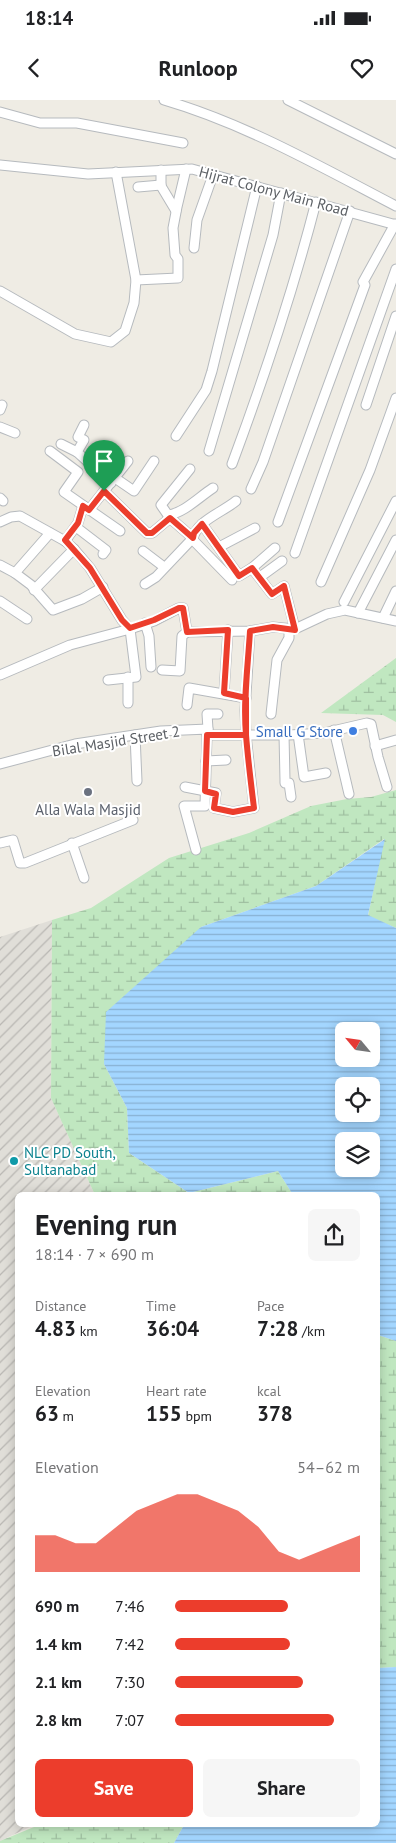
<!DOCTYPE html>
<html lang="en">
<head>
<meta charset="utf-8">
<style>
  body { margin:0; font-family:"PT Sans",sans-serif; background:#f6f6f6; color:#202124; height:100vh; display:flex; flex-direction:column; font-size:19px; white-space:nowrap }
  * { box-sizing:border-box; margin:0 }
  p { font-size:16px; color:#757577 }
  .icon { flex:none; width:28px; height:28px; fill:none; stroke:currentColor; stroke-width:2; stroke-linecap:round; stroke-linejoin:round }
  .map { position:relative; flex:1; overflow:hidden }
  .drawer { position:absolute; left:15px; top:1092px; width:365px; height:635px; display:flex; flex-direction:column; background:#fff; border-radius:8px; box-shadow:0 2px 12px #0003 }
  .drawer>* { flex:none }
  .needle { width:32px; rotate:299deg }
  .fabs { position:absolute; left:335px; top:922px; display:grid; gap:10px }
  .fabs a { display:grid; place-items:center; width:45px; height:45px; border-radius:8px; background:#fff; box-shadow:0 2px 12px #0003; font-size:25px }
  .pin { position:absolute; display:grid; place-items:center; width:42px; height:42px; color:#fff; margin:-51px -21px; border-radius:50% 50% 50% 0; rotate:-45deg; box-shadow:0 0 5px #0007 }
  .pin .icon { rotate:45deg }
  .round { display:grid; place-items:center; flex:none; width:52px; height:52px; border-radius:8px; background:#f6f6f6 }
  .headline { display:flex; align-items:center; justify-content:space-between; height:85px; padding:0 20px }
  h1 { font-size:28px; font-weight:700; line-height:38px }
  .stats { display:grid; grid-template-columns:repeat(3,1fr); gap:8px; height:85px; padding:5px 20px }
  .stats div { display:grid; align-content:center }
  .stats b { font-size:21px; font-weight:700 }
  .stats small { font-size:14px; font-weight:400 }
  .stats p { font-size:14px }
  .chart { height:140px; padding:10px 20px }
  .chart p { display:flex; justify-content:space-between }
  .chart svg { width:100%; height:90px; margin-top:5px; fill:#ec3d2c; opacity:.7 }
  .cta { display:flex; gap:10px; margin-top:auto; padding:10px 20px }
  .cta a { flex:1; height:58px; border-radius:8px; background:#ec3d2c; color:#fff; font-size:20px; font-weight:700; line-height:58px; text-align:center }
  .cta a+a { background:#f6f6f6; color:#202124 }
  ul { padding:0 20px; list-style:none; font-size:16px }
  li { display:grid; grid-template-columns:80px 60px 1fr; align-items:center; height:38px }
  li i { height:12px; border-radius:6px; background:#ec3d2c }
  .status { display:flex; justify-content:space-between; align-items:center; height:35px; padding:0 25px; background:#fff; direction:ltr }
  .status svg { height:14px; fill:currentColor }
  header { display:flex; justify-content:space-between; align-items:center; height:65px; padding:0 20px; background:#fff; font-size:22px; font-weight:700 }
  .map>svg:first-child { display:block }
</style>
</head>
<body>
<div class="status"><b>18:14</b><svg viewBox="0 0 49 12"><path d="M0 12V9h3v3zM5 12V6h3v6zM10 12V3h3v9zM15 12V0h3v12zM26 1h20v11H26zM47 4h2v5h-2z"/></svg></div>
<header><svg class="icon" aria-label="back" viewBox="0 0 24 24"><path d="M15 5l-7 7 7 7"/></svg>Runloop<svg class="icon" aria-label="heart" viewBox="0 0 24 24"><path d="M12 20l-8-8c-3-5 5-10 8-4 3-6 11-1 8 4z"/></svg></header>
<div class="map">
<svg width="396" height="1743" viewBox="0 0 396 1743">
  <defs>
    <pattern id="industrial-furrows" width="10" height="10" patternUnits="userSpaceOnUse" patternTransform="scale(1.25)"><rect width="10" height="10" fill="#e0ded8"/><path d="M-1 1l2-2M0 10L10 0M9 11l2-2" fill="none" stroke="#b9b7b3"/></pattern>
    <pattern id="wetland-marsh" width="20" height="14" patternUnits="userSpaceOnUse" patternTransform="scale(1.25)"><rect width="20" height="14" fill="#c0e7c0"/><path d="M1 5h8M5 5V1M11 12h8M15 12V8" fill="none" stroke="#9fbfa0"/></pattern>
    <pattern id="water-rules" width="6" height="5" patternUnits="userSpaceOnUse" patternTransform="scale(1.25)"><rect width="6" height="5" fill="#a3d6ff"/><path d="M0 2.5h6" fill="none" stroke="#88b1d2"/></pattern>
  </defs>
  <rect width="100%" height="100%" fill="#efece4"/>
  <path fill="url(#industrial-furrows)" d="M52,820l-1,178 44,97h-77v630l14,1 -32,15v-904z"/>
  <g fill="url(#wetland-marsh)">
    <path d="M396,558v64l-13,-7 -62,-2z"/>
    <path d="M396,690v138l-28,-12 16,-77 -68,47 -115,41 -97,137 23,44 2,45 60,40 89,-22 15,24h-198l-44,-97 1,-178 39,-12 78,-50 80,-25 62,-27 36,-7 24,-2z"/>
    <path d="M378,1235l18,6v326l-18,1z"/>
    <path d="M34,1725h150l-10,18h-174v-2l34,-14z"/>
  </g>
  <g fill="url(#water-rules)" fill-rule="evenodd">
    <path d="M385,739l-17,76 28,13v413l-18,-6v-140h-85l-15,-24 -89,22 -60,-40 -2,-45 -23,-44 2,-52 95,-85 115,-41zM344,931h27v28h-27zM344,986h27v28h-27zM344,1041h27v28h-27z"/>
    <path d="M396,1567v176h-222l10,-18h194v-157z"/>
  </g>
  <g fill="none" stroke-linecap="round" stroke-linejoin="round">
    <g stroke="#b6babe" stroke-width="11">
      <g id="street">
        <path d="M164,0c82,24 157,67 232,106"/>
        <path d="M288,0l108,54"/>
        <path d="M0,12l40,11h37l106,20"/>
        <path d="M0,65l88,9 104,-5 204,56"/>
        <path d="M161,70v16l15,25"/>
        <path d="M138,87l23,-2"/>
        <path d="M194,148l3,-28 16,-45"/>
        <path d="M136,180l42,-2v-19l-3,-4 -2,-27 4,-21 9,-38"/>
        <path d="M0,191l75,43 36,8 14,-11 9,-28 2,-23 -20,-108"/>
        <path d="M366,305l30,-89"/>
        <path d="M0,310l2,-5"/>
        <path d="M84,325l-6,12 6,3 -7,12 34,31"/>
        <path d="M0,327l15,6"/>
        <path d="M176,336l30,-46 6,-19 45,-185"/>
        <path d="M61,344l16,8"/>
        <path d="M50,351l28,21 -14,20 56,39"/>
        <path d="M209,351l64,-216 8,-42"/>
        <path d="M232,364c32,-86 61,-173 84,-262"/>
        <path d="M115,378l19,13 20,-30"/>
        <path d="M251,389l12,-27 87,-251"/>
        <path d="M104,391l43,42h5l18,-15"/>
        <path d="M0,398l3,3"/>
        <path d="M89,410l39,-49"/>
        <path d="M168,415c16,-2 31,-18 45,-27"/>
        <path d="M0,422l11,-5 9,-1 45,25 9,8 16,19 32,52 8,9 6,48 -28,3"/>
        <path d="M278,422l87,-237 -2,-3 32,-58"/>
        <path d="M202,424l37,52 13,-8 23,-20"/>
        <path d="M76,427l30,23 -3,4"/>
        <path d="M65,441l13,-18 5,-17"/>
        <path d="M219,447l36,-19"/>
        <path d="M143,451l21,16"/>
        <path d="M295,453l101,-284"/>
        <path d="M0,465l15,8 35,-40"/>
        <path d="M252,468l20,26 12,-8 11,43"/>
        <path d="M15,473l16,12 22,25 29,-11 21,-12"/>
        <path d="M260,477l22,-16"/>
        <path d="M232,480l-39,-40c1,-18 30,-28 43,-39"/>
        <path d="M321,482l49,-112 26,-72"/>
        <path d="M145,484l11,-7 37,-39 -23,-20 -9,-13 29,-36"/>
        <path d="M34,490l40,-41"/>
        <path d="M0,501l27,18"/>
        <path d="M344,502l52,-101"/>
        <path d="M358,513l38,-73"/>
        <path d="M383,518l13,-27"/>
        <path d="M145,523l4,13 2,31"/>
        <path d="M162,570l18,1 2,-35 5,-4"/>
        <path d="M0,575l70,-30 60,-16 24,-8 25,-13h4l4,24 63,-1 23,-4 22,2 32,-15 18,-4 51,11"/>
        <path d="M128,577v26"/>
        <path d="M224,593l4,-63"/>
        <path d="M187,605l2,-17 57,10"/>
        <path d="M271,614l6,-54 12,-22v-9"/>
        <path d="M208,629l-1,-15h11"/>
        <path d="M334,630l15,64"/>
        <path d="M298,634l6,43 22,-4"/>
        <path d="M135,635l2,46"/>
        <path d="M284,635l1,45v3h4l2,14"/>
        <path d="M375,646l21,-6"/>
        <path d="M206,661l20,-1"/>
        <path d="M0,664l75,-20 86,-13 47,-2 -1,6h82l35,-2 43,-10 4,1 7,33 9,30"/>
        <path d="M185,687l31,6 -2,15 19,4 21,-4 -8,-73 -1,-25 5,-79"/>
        <path d="M0,743l13,-3 7,23h5l108,-43"/>
        <path d="M72,743l12,35"/>
        <path d="M196,750l-12,-44h21l2,-71"/>
      </g>
    </g>
    <use href="#street" stroke="#fff" stroke-width="9"/>
  </g>
  <g fill="none" stroke-linecap="round" stroke-linejoin="round">
    <g stroke="#fff" stroke-width="10">
      <path id="route" d="M104,391l-15,19 -6,-4 -5,17 -13,17 25,28 32,52 8,8 24,-8 25,-12h4l4,24 41,-2 -4,63 22,5v37h-39l-2,56 11,3 -2,14 19,4 21,-4c-3,-24 -6,-48 -8,-73 -3,-34 2,-70 4,-104l23,-4 22,3 -11,-44 -12,8 -20,-26 -13,8 -37,-52 -8,9 -1,5 -23,-20 -18,15h-5l-43,-42"/>
    </g>
    <use href="#route" stroke="#ec3d2c" stroke-width="6"/>
  </g>
  <circle fill="#3f7fe0" stroke="#fff" stroke-width="2" cx="353" cy="631" r="5"/>
  <circle fill="#6b7280" stroke="#fff" stroke-width="2" cx="88" cy="692" r="5"/>
  <circle fill="#0f9aa8" stroke="#fff" stroke-width="2" cx="14" cy="1061" r="5"/>
  <g text-anchor="middle" dominant-baseline="central" stroke-width="4" stroke-linejoin="round" paint-order="stroke">
    <g font-size="15" fill="#5c6065" stroke="#fff">
      <text transform="translate(274 91) rotate(15)">Hijrat Colony Main Road</text>
      <text transform="translate(116 641) rotate(-9)">Bilal Masjid Street 2</text>
    </g>
    <g font-size="15" fill="#366cbe" stroke="#fff" text-anchor="end">
      <text x="343" y="631">Small G Store</text>
    </g>
    <g font-size="15" fill="#5b616d" stroke="#fff">
      <text x="88" y="709">Alla Wala Masjid</text>
    </g>
    <g font-size="15" fill="#0d838f" stroke="#fff" text-anchor="start">
      <text x="24" y="1052">NLC PD South,<tspan x="24" dy="17">Sultanabad</tspan></text>
    </g>
  </g>
</svg>
<div class="fabs">
<a><svg class="needle" viewBox="-14 -14 28 28"><path d="M0-13l5 13h-10z" fill="#e53935"/><path d="M0 13l5-13h-10z" fill="#757577"/></svg></a>
<a><svg class="icon" aria-label="locate" viewBox="0 0 24 24"><circle cx="12" cy="12" r="6"/><path d="M12 2v4M12 18v4M2 12h4M18 12h4"/></svg></a>
<a><svg class="icon" aria-label="layers" viewBox="0 0 24 24"><path d="M12 4l9 5-9 5-9-5zM3 14l9 5 9-5"/></svg></a>
</div>
<div class="pin" style="left:104px;top:391px;background:#1e9e55"><svg class="icon" aria-label="arrive" viewBox="0 0 24 24"><path d="M6 21V4h12l-3 4 3 4H6"/></svg></div>
<section class="drawer">
<div class="headline"><div><h1>Evening run</h1><p>18:14 · 7 × 690 m</p></div><a class="round"><svg class="icon" aria-label="share" viewBox="0 0 24 24"><path d="M12 15V3M7 8l5-5 5 5M5 13v7h14v-7"/></svg></a></div>
<div class="stats">
<div><p>Distance</p><b>4.83<small> km</small></b></div>
<div><p>Time</p><b>36:04</b></div>
<div><p>Pace</p><b>7:28<small> /km</small></b></div>
</div>
<div class="stats">
<div><p>Elevation</p><b>63<small> m</small></b></div>
<div><p>Heart rate</p><b>155<small> bpm</small></b></div>
<div><p>kcal</p><b>378</b></div>
</div>
<div class="chart"><p><span>Elevation</span>54–62 m</p>
<svg viewBox="0 0 160 44" preserveAspectRatio="none"><path d="M0 44V26L10 26L20 30L30 30L40 22L50 14L60 10L70 6L80 6L90 10L100 14L110 22L120 34L130 38L140 34L150 30L160 26V44z"/></svg>
</div>
<ul>
<li><b>690 m</b>7:46<i style="width:61%"></i></li>
<li><b>1.4 km</b>7:42<i style="width:62%"></i></li>
<li><b>2.1 km</b>7:30<i style="width:69%"></i></li>
<li><b>2.8 km</b>7:07<i style="width:86%"></i></li>
</ul>
<div class="cta"><a>Save</a><a>Share</a></div>
</section>
</div>
</body>
</html>
